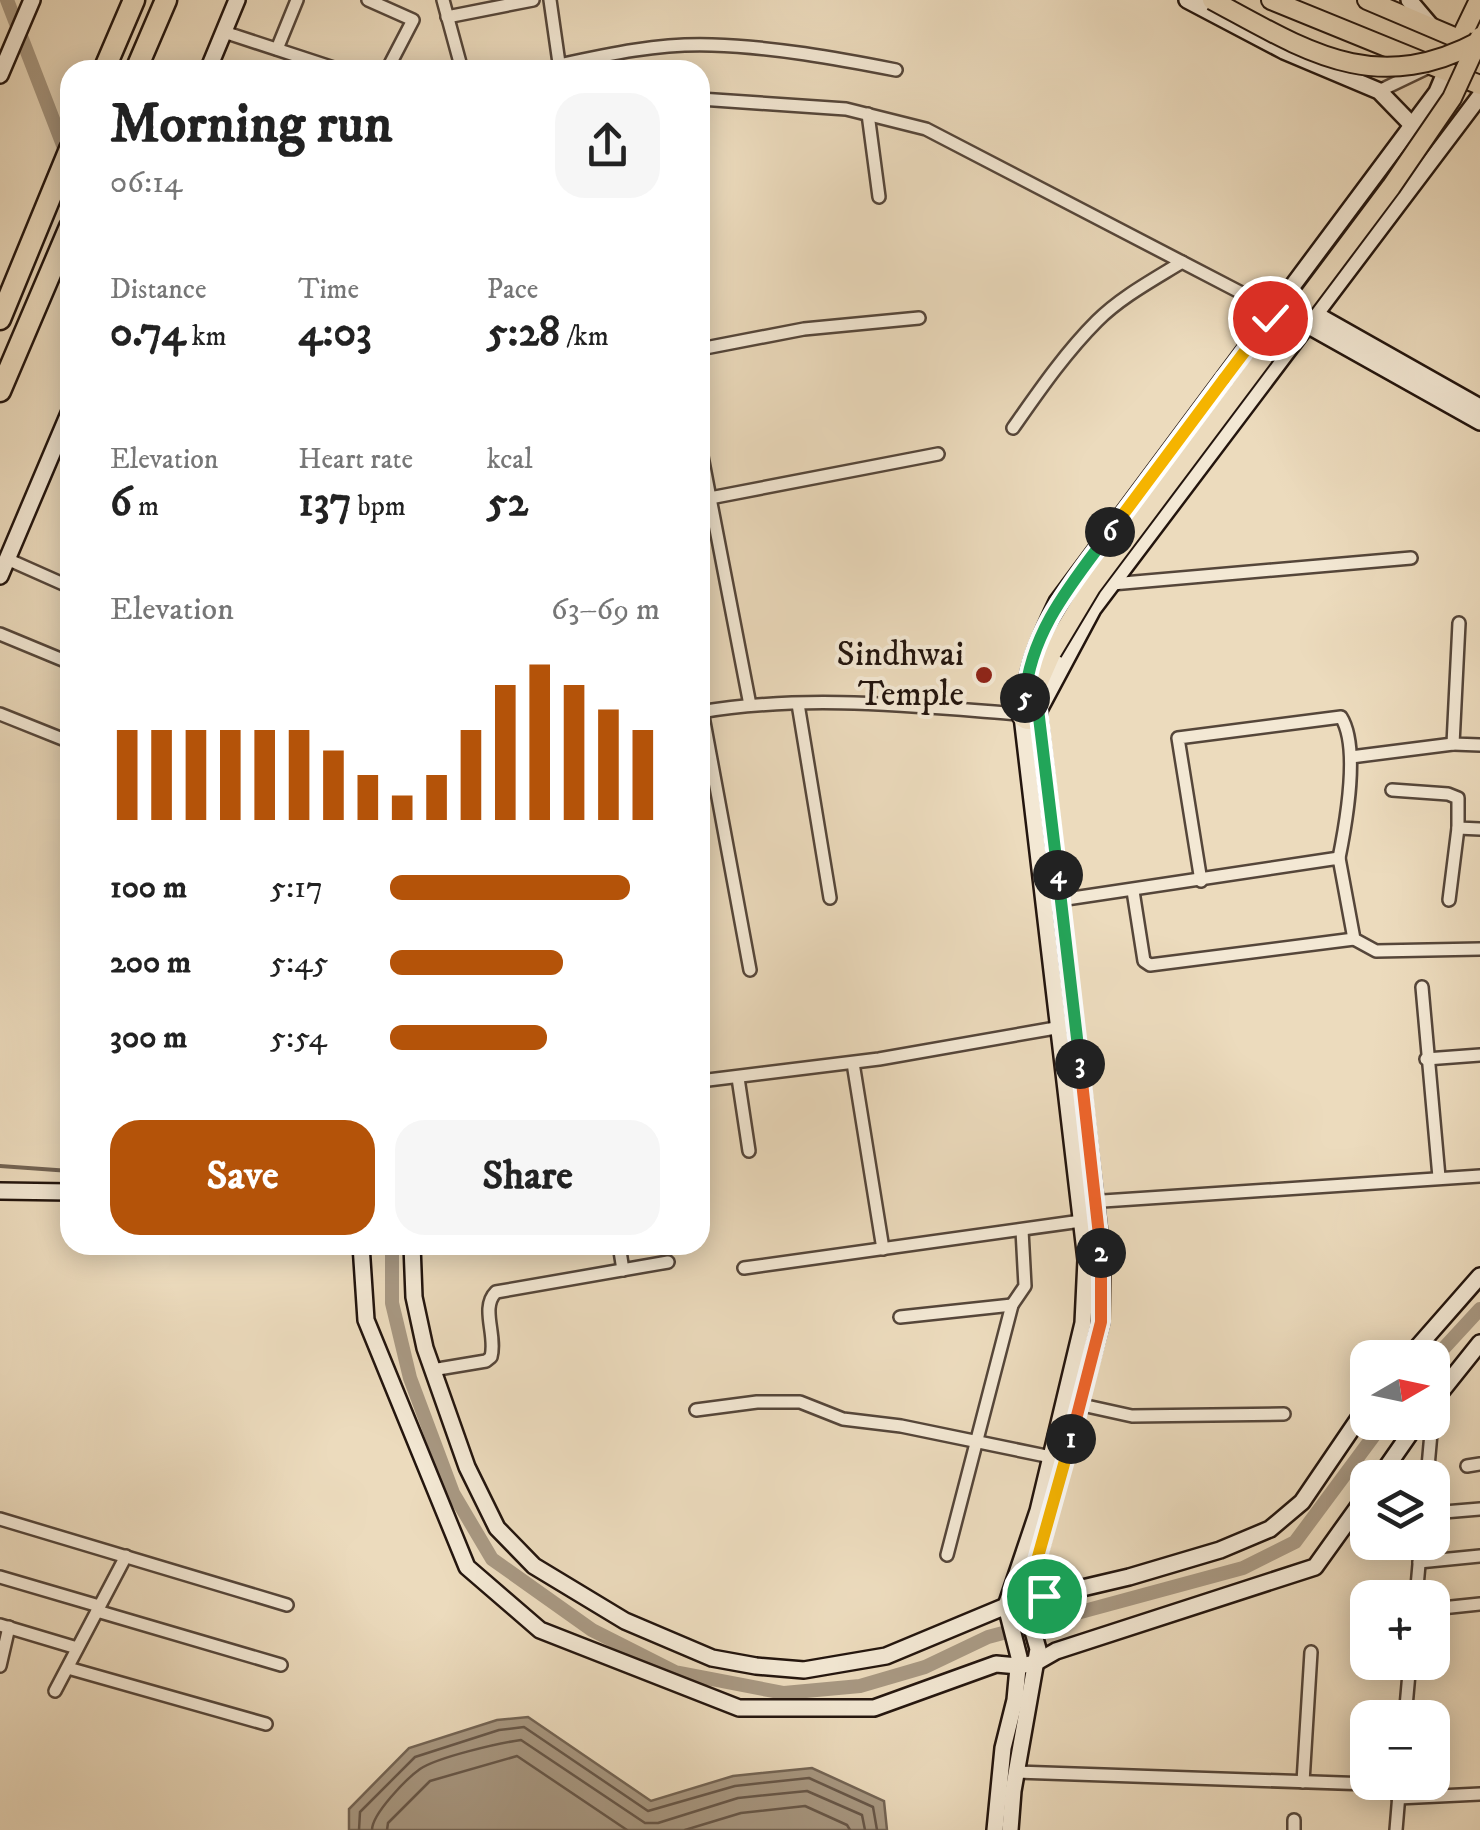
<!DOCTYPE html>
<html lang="en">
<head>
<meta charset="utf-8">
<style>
  body { margin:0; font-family:"IM FELL DW Pica",serif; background:#f6f6f6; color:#222; height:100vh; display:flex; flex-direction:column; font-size:38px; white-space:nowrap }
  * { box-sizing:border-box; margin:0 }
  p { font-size:32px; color:#767676 }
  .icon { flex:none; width:55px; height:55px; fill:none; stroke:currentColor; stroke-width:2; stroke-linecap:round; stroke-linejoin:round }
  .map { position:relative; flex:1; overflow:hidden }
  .sheet { position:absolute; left:60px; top:60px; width:650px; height:1195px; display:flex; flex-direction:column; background:#fff; border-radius:30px; box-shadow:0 5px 25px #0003 }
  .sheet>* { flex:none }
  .needle { width:65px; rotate:81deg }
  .buttons { position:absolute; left:1350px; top:1340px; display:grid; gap:20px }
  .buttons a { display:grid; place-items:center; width:100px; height:100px; border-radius:20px; background:#fff; box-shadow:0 5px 25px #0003; font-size:50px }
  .pin { position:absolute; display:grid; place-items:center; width:85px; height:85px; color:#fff; margin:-42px; border:5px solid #fff; border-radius:50%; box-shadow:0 2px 10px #0007 }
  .km { position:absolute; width:50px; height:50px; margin:-25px; border-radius:50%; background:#222; color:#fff; font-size:28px; line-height:50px; text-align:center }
  .round { display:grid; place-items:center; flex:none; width:105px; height:105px; border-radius:30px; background:#f6f6f6 }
  .overview { display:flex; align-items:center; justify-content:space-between; height:170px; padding:0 50px }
  h1 { font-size:55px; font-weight:800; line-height:75px }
  .stats { display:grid; grid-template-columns:repeat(3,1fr); gap:15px; height:170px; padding:10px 50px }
  .stats div { display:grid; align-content:center }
  .stats b { font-size:42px; font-weight:800 }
  .stats small { font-size:28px; font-weight:400 }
  .stats p { font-size:28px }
  .chart { height:280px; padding:20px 50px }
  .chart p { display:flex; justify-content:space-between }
  .chart svg { width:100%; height:180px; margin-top:10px; stroke:#b45309; stroke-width:6 }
  .action { display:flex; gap:20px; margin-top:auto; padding:20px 50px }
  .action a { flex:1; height:115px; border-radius:30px; background:#b45309; color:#fff; font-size:40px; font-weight:800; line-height:115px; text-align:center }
  .action a+a { background:#f6f6f6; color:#222 }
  ul { padding:0 50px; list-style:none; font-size:32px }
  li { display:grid; grid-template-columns:160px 120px 1fr; align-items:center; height:75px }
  li i { height:25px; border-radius:12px; background:#b45309 }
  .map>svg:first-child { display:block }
</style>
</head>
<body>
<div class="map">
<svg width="1480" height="1830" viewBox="0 0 1480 1830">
  <rect width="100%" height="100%" fill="#ecdbbd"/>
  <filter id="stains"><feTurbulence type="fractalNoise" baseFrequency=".002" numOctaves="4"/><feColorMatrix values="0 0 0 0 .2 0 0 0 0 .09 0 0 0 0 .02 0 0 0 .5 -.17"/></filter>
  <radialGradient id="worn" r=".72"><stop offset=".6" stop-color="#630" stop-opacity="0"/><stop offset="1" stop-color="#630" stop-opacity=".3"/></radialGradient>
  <path fill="#a89882" stroke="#736454" stroke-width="2.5" d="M528,1717l123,84 82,-25 79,-8 72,33 3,29h-538v-21l60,-61 88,-28z"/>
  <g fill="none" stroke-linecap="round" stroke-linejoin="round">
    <g stroke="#665648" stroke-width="2.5">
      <path d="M359,1830l1,-18 55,-55 84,-27 25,-3 124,84 87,-25 74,-8 64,29 4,23"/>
      <path d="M372,1830c0,-16 34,-51 48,-61 18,-12 79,-26 101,-29l124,83h13l80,-25 69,-7 55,24 3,15"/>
      <path d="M387,1830l1,-7 42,-42 87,-25 110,74"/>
      <path d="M685,1830l56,-17 64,-7 42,19 3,5"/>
    </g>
    <path stroke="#736454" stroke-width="4" d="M0,1166l70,5"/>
    <g stroke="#a89882" stroke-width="14">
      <path d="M7,0l61,158"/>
      <path d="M392,1245v58l18,75 43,115 39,66 100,71 83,42 109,21 76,-7 65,-19 63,-30 255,-69 52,-26 89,-120"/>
      <path d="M1432,1361l48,-52"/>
    </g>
    <g stroke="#55463a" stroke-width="16">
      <g id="street">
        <path d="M368,0l45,20 -26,50"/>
        <path d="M443,0l19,70"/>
        <path d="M550,0l10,70"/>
        <path d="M447,17l86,-17"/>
        <path d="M224,32l116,38"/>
        <path d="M277,49l20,-49"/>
        <path d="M559,65c50,-11 101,-22 153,-20 62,2 123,13 184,25"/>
        <path d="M1379,91l50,-24"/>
        <path d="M700,99l146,10 80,20 331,172"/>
        <path d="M868,114l11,83"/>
        <path d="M700,349l104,-20 115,-11"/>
        <path d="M1013,428c26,-37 52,-75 84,-107 24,-24 56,-41 85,-59"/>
        <path d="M700,446l10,52 228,-44"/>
        <path d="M700,498h10l40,207"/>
        <path d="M7,559l63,28"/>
        <path d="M1112,584l299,-26"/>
        <path d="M1459,623l-6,121 27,1"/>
        <path d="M0,634l70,29"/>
        <path d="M798,704l32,194"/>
        <path d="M702,711l48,259"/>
        <path d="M700,712c105,-18 214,-6 320,2"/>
        <path d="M0,714l70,28"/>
        <path d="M1351,757l102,-13"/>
        <path d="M1392,790l56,4 10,4v30l22,1"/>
        <path d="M1201,881l-23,-143 163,-21c19,30 5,106 -2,141"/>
        <path d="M1133,891l11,70 6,4 204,-26"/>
        <path d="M1449,900l9,-72"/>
        <path d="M1053,901l286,-43 15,81 22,12 104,-2"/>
        <path d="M1422,987l17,190"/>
        <path d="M1426,1059l54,-4"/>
        <path d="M853,1063l30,186"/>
        <path d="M738,1078l11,73"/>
        <path d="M700,1081l179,-22 188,-33"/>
        <path d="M1088,1202l392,-26"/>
        <path d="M619,1245l4,25"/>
        <path d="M744,1268l337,-47"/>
        <path d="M900,1317l112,-12"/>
        <path d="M432,1370l54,-9 5,-4c6,-22 -11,-49 5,-65l172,-30"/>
        <path d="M1073,1403l59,13 152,-2"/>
        <path d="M696,1410l61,-8h43l43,17 58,7 150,31"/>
        <path d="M1467,1466l13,-2"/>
        <path d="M1427,1478l5,-56"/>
        <path d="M1432,1513l48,-4"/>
        <path d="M0,1519l287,86"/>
        <path d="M947,1555l65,-250 13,-19 -3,-56"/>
        <path d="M1419,1562l61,-6"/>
        <path d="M0,1577l99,29"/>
        <path d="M1416,1598l5,-56"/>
        <path d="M1432,1609l48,-5"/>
        <path d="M97,1611l184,54"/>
        <path d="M0,1625l77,23"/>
        <path d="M0,1666l9,-39"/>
        <path d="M68,1668l198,56"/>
        <path d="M55,1691l71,-135"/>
        <path d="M1405,1718l5,-56"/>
        <path d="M1016,1772l383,13"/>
        <path d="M1303,1782l8,-130"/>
        <path d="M1398,1798l82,-4"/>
        <path d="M1294,1830v-10"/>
        <path d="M1396,1830l3,-36"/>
      </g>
    </g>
    <g stroke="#23150e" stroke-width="20">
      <g id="secondary">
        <path d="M1187,0l97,51 95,40 33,34"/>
        <path d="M1409,0l23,27"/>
        <path d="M208,70l29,-70"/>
        <path d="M0,75l32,-75"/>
        <path d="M1257,301l13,17 37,7 173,97"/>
        <path d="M1310,311l170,96"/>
        <path d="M0,576l70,-165"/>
        <path d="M1024,703c3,-38 17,-67 33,-101l380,-510 8,-19"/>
        <path d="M0,1191l70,1"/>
        <path d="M361,1245l5,75 101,247 73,63 199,78h135l122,-44 23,2 16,-3 21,-12 259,-84 53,-74"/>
        <path d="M412,1245l2,52 11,51 42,119 30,61 37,38 91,55 87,37 44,8 48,4 82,-14 120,-50 123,-29 91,-27 50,-21 32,-27 66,-97"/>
        <path d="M1408,1358l72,-82"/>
        <path d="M1432,1403l48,-60"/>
        <path d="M1379,1478l39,-56"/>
        <path d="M995,1830l8,-82 12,-48 4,-43 -13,-51 32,-95 45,-188 3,-63 -64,-544"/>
        <path d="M1010,1830l3,-39 25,-142 -13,-46 76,-281 1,-63 -64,-547 55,-103 387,-513"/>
      </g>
    </g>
    <g stroke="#23150e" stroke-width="22">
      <g id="primary">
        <path d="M1271,0l209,85"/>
        <path d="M1367,0l113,48"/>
        <path d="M1455,50l24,-50"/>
        <circle cx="1029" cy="711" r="9"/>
        <path d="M1030,702l22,-50"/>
      </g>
    </g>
    <g stroke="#23150e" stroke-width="25">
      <g id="highway">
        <path d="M104,70l30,-70"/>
        <path d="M136,70l30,-70"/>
        <path d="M0,319l70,-170"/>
        <path d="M0,391l70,-164"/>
      </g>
    </g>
    <use href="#street" stroke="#f3e8d4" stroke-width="11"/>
    <use href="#secondary" stroke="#f3e8d4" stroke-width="15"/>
    <use href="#primary" stroke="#ecdbbd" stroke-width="18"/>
    <use href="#highway" stroke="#ecdbbd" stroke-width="20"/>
    <g stroke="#23150e" stroke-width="22" stroke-linecap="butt">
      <g id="primary-bridge">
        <path d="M1212,0c93,50 162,98 268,41"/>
        <path d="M1052,652l39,-65 300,-400 61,-89 28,-61"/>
      </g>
    </g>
    <use href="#primary-bridge" stroke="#ecdbbd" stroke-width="18"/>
  </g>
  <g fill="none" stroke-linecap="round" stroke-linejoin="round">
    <g stroke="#fff" stroke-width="20">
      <path id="split-1" d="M1044,1596l-19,7 46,-164"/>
    </g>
    <g stroke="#fff" stroke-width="20">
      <path id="split-2" d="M1071,1439l30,-117v-69"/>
    </g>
    <g stroke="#fff" stroke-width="20">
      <path id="split-3" d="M1080,1064l21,189"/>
    </g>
    <g stroke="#fff" stroke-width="20">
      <path id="split-4" d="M1058,875l22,189"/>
    </g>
    <g stroke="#fff" stroke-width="20">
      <path id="split-5" d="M1025,698l-1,5h8l6,6 20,166"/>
    </g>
    <g stroke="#fff" stroke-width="20">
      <path id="split-6" d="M1025,698c5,-66 47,-115 85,-166"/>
    </g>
    <g stroke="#fff" stroke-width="20">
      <path id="split-7" d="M1110,532l114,-153"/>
    </g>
    <g stroke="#fff" stroke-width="20">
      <path id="split-8" d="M1224,379l46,-61"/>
    </g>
    <use href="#split-1" stroke="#f5b400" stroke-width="12"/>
    <use href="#split-2" stroke="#f0652b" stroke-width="12"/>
    <use href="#split-3" stroke="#f0652b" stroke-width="12"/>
    <use href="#split-4" stroke="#22a559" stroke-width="12"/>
    <use href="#split-5" stroke="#22a559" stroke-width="12"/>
    <use href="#split-6" stroke="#22a559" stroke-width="12"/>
    <use href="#split-7" stroke="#f5b400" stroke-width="12"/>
    <use href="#split-8" stroke="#f5b400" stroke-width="12"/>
  </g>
  <circle fill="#8f2418" stroke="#f3e8d4" stroke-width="4" cx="984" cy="675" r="10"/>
  <g text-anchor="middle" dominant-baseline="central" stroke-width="8" stroke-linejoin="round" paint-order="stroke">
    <g font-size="35" fill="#23150e" stroke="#f3e8d4" text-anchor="end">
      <text x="964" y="655">Sindhwai<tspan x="964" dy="40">Temple</tspan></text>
    </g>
  </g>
  <rect width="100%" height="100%" filter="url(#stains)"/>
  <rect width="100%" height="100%" fill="url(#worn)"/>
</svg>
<div class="buttons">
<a><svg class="needle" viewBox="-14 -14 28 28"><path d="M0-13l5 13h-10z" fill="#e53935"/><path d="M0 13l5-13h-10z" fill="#767676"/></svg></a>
<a><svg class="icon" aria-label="layers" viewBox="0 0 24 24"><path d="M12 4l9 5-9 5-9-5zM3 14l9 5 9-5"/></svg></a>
<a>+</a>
<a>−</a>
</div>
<div class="pin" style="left:1044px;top:1596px;background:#1e9e55"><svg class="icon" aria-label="arrive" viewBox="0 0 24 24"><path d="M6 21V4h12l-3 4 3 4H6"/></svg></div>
<div class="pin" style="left:1270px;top:318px;background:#d93025"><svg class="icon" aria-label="check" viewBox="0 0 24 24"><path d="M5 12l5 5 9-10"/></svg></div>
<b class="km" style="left:1071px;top:1439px">1</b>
<b class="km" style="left:1101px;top:1253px">2</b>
<b class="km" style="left:1080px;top:1064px">3</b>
<b class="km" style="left:1058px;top:875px">4</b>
<b class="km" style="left:1025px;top:698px">5</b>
<b class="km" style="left:1110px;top:532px">6</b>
<section class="sheet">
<div class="overview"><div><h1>Morning run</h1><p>06:14</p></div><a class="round"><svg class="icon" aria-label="share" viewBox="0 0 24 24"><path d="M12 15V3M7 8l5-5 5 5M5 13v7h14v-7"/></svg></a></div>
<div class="stats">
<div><p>Distance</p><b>0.74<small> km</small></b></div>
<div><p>Time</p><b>4:03</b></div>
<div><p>Pace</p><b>5:28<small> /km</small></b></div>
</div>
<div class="stats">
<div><p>Elevation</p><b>6<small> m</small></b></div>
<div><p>Heart rate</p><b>137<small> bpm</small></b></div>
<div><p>kcal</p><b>52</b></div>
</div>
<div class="chart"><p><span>Elevation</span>63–69 m</p>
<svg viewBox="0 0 160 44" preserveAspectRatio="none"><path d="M5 44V22M15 44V22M25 44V22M35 44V22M45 44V22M55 44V22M65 44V27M75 44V33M85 44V38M95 44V33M105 44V22M115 44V11M125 44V6M135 44V11M145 44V17M155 44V22"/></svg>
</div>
<ul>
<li><b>100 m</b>5:17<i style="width:89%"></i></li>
<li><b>200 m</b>5:45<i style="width:64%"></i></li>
<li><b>300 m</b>5:54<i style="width:58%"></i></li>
</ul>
<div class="action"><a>Save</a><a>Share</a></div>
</section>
</div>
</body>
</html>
